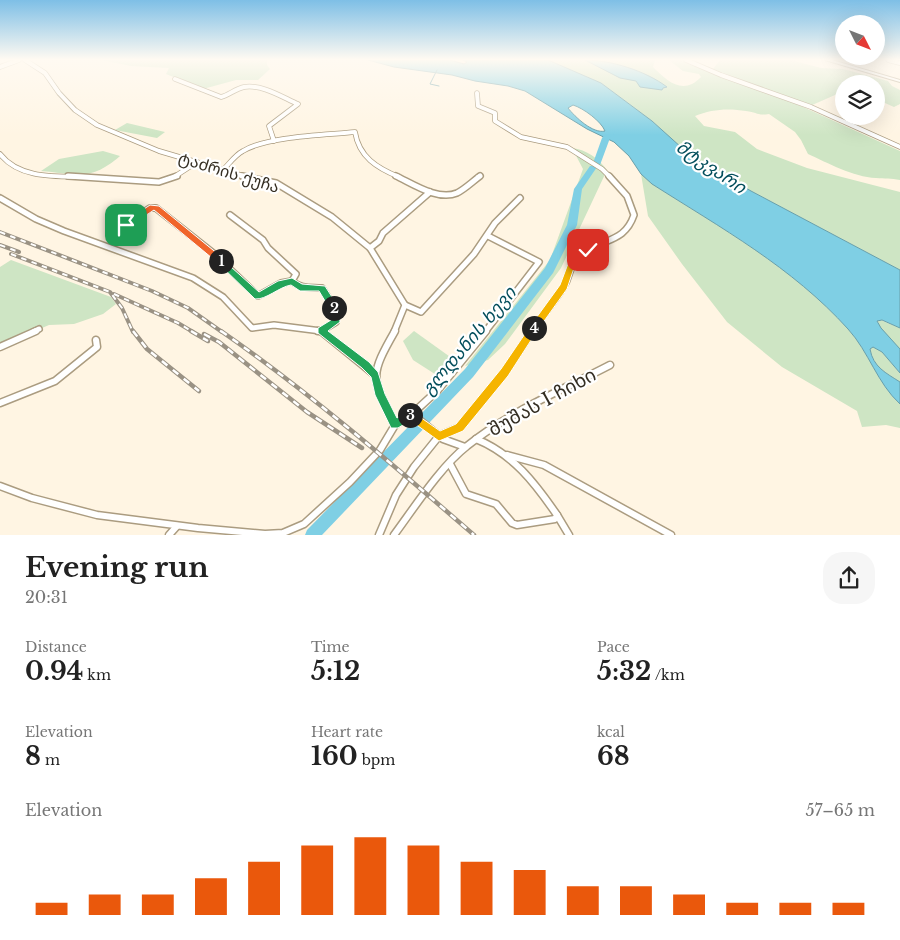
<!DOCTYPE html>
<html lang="en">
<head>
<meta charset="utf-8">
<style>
  body { margin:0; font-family:"Libre Baskerville","Noto Sans Georgian",serif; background:#f6f6f6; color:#222; height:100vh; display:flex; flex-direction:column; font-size:19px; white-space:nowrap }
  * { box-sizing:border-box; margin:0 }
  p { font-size:16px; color:#767676 }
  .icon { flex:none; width:28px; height:28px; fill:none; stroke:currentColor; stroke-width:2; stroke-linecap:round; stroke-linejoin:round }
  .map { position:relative; height:535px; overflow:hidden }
  .panel { display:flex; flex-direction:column; background:#fff; flex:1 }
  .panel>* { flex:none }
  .needle { width:32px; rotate:132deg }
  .controls { position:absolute; left:835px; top:15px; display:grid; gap:10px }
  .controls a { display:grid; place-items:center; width:50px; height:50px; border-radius:50%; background:#fff; box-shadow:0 5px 20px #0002; font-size:25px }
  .pin { position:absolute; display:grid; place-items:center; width:42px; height:42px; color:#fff; margin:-21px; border-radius:10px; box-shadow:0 2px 8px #0006 }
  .km { position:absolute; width:25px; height:25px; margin:-12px; border-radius:50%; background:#222; color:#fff; font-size:14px; line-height:25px; text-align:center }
  .round { display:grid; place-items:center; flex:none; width:52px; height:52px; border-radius:20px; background:#f6f6f6 }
  .headline { display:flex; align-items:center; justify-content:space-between; height:85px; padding:0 25px }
  h1 { font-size:28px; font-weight:800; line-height:38px }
  .metrics { display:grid; grid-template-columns:repeat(3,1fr); gap:8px; height:85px; padding:5px 25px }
  .metrics div { display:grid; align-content:center }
  .metrics b { font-size:25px; font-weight:800 }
  .metrics small { font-size:14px; font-weight:400 }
  .metrics p { font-size:14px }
  .chart { height:140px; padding:10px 25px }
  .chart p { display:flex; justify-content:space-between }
  .chart svg { width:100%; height:90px; margin-top:5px; stroke:#ea580c; stroke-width:6 }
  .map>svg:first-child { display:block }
</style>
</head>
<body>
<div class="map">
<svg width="900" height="535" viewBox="0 0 900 535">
  <rect width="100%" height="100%" fill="#fff5e3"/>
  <g fill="#cee5c4">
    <path d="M102,60h165v5l3,4 -12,11h-22l-33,9 -37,-15 3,-6 -38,-2z"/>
    <path d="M548,60h107l-2,7c14,14 30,29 48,10l-2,-3 -16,-3 -14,-11h12l120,46 99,45v29c-9,-2 -15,-1 -24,-2 -23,-1 -48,-15 -68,-24l-7,-14 -6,-8 -26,-18c-12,2 -12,-2 -23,-3 -17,-3 -35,-2 -51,5l9,10 31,6 22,17 50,19 93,24v78l-149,-79 -59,-34 -40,-36 -51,-38z"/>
    <path d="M720,60h71l30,8 22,1 45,12 4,5 8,4v14l-6,3 -18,-8v-15h-32v7l-34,15 -97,-37z"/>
    <path d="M127,123l38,9 -8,6 -42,-8z"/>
    <path d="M572,148c15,2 26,10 35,22l-46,98 -56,76 -17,16 -23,6 85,-106 33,-91z"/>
    <path d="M103,151l17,5c-30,26 -43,18 -79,15l18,-12z"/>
    <path d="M641,174l11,10c69,44 140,83 196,145 21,23 29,54 52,75v24l-14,-3 -24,2 -5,-16 -75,-44 -55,-45 -45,-58 -34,-48z"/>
    <path d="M11,260l100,37 5,7 -13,10 -29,10 -25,1 -49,21v-79z"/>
    <path d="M878,319l22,9v21c-7,-7 -23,-20 -22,-30z"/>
    <path d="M414,331l39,28 -4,10 -11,7 -25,-16 -10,-19z"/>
    <path d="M873,347l9,5 18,21v9c-14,-9 -27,-15 -30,-33z"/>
  </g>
  <g fill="#7fcfe4" stroke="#689faa" fill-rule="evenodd">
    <path d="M368,60h82l14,4 3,-2 -4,-2h85l53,23 51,38 40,36 59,34 149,79v58l-18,-8 -5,1 4,7 19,21v24l-18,-21 -9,-5 -3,2c3,18 16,24 30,33v22c-23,-21 -31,-52 -52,-75 -56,-62 -127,-101 -196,-145l-11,-10 -12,-18 -15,-14 -27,-13 -62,-38 -17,-5 -33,-5 -23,-6 -58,-8zM573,105c10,3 28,16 32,26 -12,3 -30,-14 -37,-23z"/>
    <path d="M585,60c26,0 61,11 82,27l-4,1 -1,2 -22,-3 -4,-6 -16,-3z"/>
  </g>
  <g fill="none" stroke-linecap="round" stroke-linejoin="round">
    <path stroke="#689faa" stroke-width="1" d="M437,70l-7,14 9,2"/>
    <path fill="#7fcfe4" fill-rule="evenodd" d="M611,126h6l1,2 -8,10 -10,27 -3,2 -15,22 -5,36 -24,48 -80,104 -151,158h-17l2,-5 158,-161 80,-101 22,-43 7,-36 16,-23h2l10,-28z"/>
    <g stroke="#ab9c80" stroke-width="5.5">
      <g id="street-far2">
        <path d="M25,60l20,13 14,20 16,17 22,15 62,26 88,26"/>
        <path d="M686,60l35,15 90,32 89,40"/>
        <path d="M888,60l12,3"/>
        <path d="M0,67l19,-7"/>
        <path d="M175,79l46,18c8,-2 14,-8 23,-10 18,-3 38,10 54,17l-29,22 5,15"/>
        <path d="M477,93l1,13 17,7v8l26,16 46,10 35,22 8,8"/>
        <path d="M0,154c20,26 59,22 88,23"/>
        <path d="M223,170c6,-6 12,-15 20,-19 25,-15 82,-16 112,-19 4,25 22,36 44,45"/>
        <path d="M174,177l23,-15"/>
        <path d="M478,177l2,-1"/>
      </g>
    </g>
    <g stroke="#ab9c80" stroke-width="8">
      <g id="street-far1">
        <path d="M68,176l91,6 18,-6"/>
        <path d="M242,176l34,7 56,34 38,31 35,57 -11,27"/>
        <path d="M396,176c17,8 42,25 61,17 8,-4 15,-11 23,-17"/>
        <path d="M0,198l36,21 28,12 129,47 30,19 29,31 22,-3 47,6 15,-9v-12l-14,-22c-11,-1 -21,1 -30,-7l4,-7 -28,-26 -5,-8 -33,-25"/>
        <path d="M125,225l25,-17h6l57,45 45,43 23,-13 11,-2"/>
        <path d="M370,248l9,-7 4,-8 47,-41"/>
        <path d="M405,305l16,7 53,-58 21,-31 25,-25"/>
        <path d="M33,332l6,-3"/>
        <path d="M485,332l54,-70 -51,-26"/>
        <path d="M531,332c10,-15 22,-28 32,-44 11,-17 2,-23 24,-37 20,-13 38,-10 47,-36l-7,-19 -18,-20"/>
      </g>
    </g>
    <g stroke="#ab9c80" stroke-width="9">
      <g id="street">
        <path d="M318,331h4"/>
        <path d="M321,331l54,44"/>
        <path d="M395,331c-27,47 -23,47 0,94"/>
        <path d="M0,347l36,-16"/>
        <path d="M0,403l55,-22 42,-34 -1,-7"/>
        <path d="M412,414l31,25 22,8"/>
        <path d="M507,455l37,10 127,70"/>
        <path d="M450,464l16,30 30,10 16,19 5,2 38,-6 2,-4c-22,-32 -44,-61 -81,-76"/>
        <path d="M0,486l32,12 65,17 101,13 67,6 18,-1 21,-9 46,-42 30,-32 15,-25 17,-11 25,-23 49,-60"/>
        <path d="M557,515l12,20"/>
        <path d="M169,535l8,-9"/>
        <path d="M379,535l17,-40 18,-28 25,-31 21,-9 45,-55 27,-41"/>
        <path d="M394,535c20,-27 47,-69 73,-89 42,-34 95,-56 143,-81"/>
      </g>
    </g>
    <g stroke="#ab9c80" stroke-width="2">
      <path id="secondary" d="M825,60h7l68,20v2z"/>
    </g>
    <use href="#street-far2" stroke="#fff" stroke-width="4"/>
    <use href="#street-far1" stroke="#fff" stroke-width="5"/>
    <use href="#street" stroke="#fff" stroke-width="6"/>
    <use href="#secondary" fill="#fff" fill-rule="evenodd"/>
    <g stroke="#9a9284" stroke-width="4">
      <g id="rail-far1">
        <path d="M0,232l152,59 36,17 34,24"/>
        <path d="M0,245l19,7"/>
        <path d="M11,254l99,38 12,16 11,24"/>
        <path d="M114,294l64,29 15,9"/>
      </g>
    </g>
    <g stroke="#9a9284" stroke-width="4.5">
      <g id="rail">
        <path d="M133,331l14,18 52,42"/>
        <path d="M191,331l17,10"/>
        <path d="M221,331c88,61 171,133 253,204"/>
        <path d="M204,334l15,8 88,70 55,36"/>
      </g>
    </g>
    <use href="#rail-far1" stroke="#fff" stroke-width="2" stroke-dasharray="5.5" stroke-linecap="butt"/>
    <use href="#rail" stroke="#fff" stroke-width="2.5" stroke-dasharray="7" stroke-linecap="butt"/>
  </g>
  <linearGradient id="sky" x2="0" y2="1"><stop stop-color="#7ebfe6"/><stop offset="0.44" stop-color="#fffaf2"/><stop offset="1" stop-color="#fffaf2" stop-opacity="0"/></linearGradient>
  <rect width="900" height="135" fill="url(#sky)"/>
  <path fill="#f0652b" stroke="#fff" d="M150,205l9,1 65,53v4h-6l-64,-53 -26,17h-5v-4z"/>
  <path fill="#22a559" stroke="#fff" d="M221,258l38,34 19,-11 14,-3 10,6 23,2 14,22 -1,3h-7l-12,-20h-19l-9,-6c-12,2 -25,15 -36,14l-37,-36v-4z"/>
  <path fill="#22a559" stroke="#fff" d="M334,305l5,3 1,14 -12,9 41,31 9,10 7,22 12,24 13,-8 4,1v7l-16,10h-7l-16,-33 -4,-18 -9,-9 -44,-35v-5l13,-8 -1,-12z"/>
  <path fill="#f5b400" stroke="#fff" d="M534,324l5,4 -2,3 -29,45 -45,55 -24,10 -32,-23 -2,-3 5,-5 30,21 16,-7 45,-55 30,-44z"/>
  <path fill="#f5b400" stroke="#fff" d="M588,247l4,3 -17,15 -8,24 -30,42h-6v-6l29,-40 9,-24z"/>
  <g text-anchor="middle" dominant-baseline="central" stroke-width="4.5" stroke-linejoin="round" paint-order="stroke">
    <g font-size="16" fill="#342e23" stroke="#fff">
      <text transform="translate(229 172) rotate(17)">ტაძრის ქუჩა</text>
    </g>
    <g font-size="18" font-style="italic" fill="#034e5c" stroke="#fff">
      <text transform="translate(711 167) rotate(34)">მტკვარი</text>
      <text transform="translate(469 341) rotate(-50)">გლდანის ხევი</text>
    </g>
    <g font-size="19" fill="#342e23" stroke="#fff">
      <text transform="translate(542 402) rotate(-29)">შუშას I ჩიხი</text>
    </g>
  </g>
</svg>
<div class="controls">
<a><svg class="needle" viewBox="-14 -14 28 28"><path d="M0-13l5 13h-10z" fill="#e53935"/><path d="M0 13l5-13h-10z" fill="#767676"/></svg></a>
<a><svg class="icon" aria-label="layers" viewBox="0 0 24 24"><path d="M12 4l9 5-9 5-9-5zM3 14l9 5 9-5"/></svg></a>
</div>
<div class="pin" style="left:126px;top:225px;background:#1e9e55"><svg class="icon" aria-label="arrive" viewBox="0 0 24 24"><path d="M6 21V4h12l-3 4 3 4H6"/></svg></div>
<div class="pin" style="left:588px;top:250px;background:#d93025"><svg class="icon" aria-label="check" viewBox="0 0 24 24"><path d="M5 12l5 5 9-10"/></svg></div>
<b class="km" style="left:221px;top:261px">1</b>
<b class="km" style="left:334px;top:308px">2</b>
<b class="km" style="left:410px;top:415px">3</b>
<b class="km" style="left:534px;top:328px">4</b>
</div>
<section class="panel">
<div class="headline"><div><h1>Evening run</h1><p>20:31</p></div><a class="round"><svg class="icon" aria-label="share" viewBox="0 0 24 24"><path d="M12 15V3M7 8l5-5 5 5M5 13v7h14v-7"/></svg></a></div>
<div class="metrics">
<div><p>Distance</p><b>0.94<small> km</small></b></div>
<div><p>Time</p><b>5:12</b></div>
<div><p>Pace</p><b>5:32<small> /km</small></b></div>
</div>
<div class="metrics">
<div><p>Elevation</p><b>8<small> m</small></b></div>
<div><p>Heart rate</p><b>160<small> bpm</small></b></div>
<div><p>kcal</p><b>68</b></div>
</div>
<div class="chart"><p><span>Elevation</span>57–65 m</p>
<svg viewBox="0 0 160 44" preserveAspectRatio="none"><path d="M5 44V38M15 44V34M25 44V34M35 44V26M45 44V18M55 44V10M65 44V6M75 44V10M85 44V18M95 44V22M105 44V30M115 44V30M125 44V34M135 44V38M145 44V38M155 44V38"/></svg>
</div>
</section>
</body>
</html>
